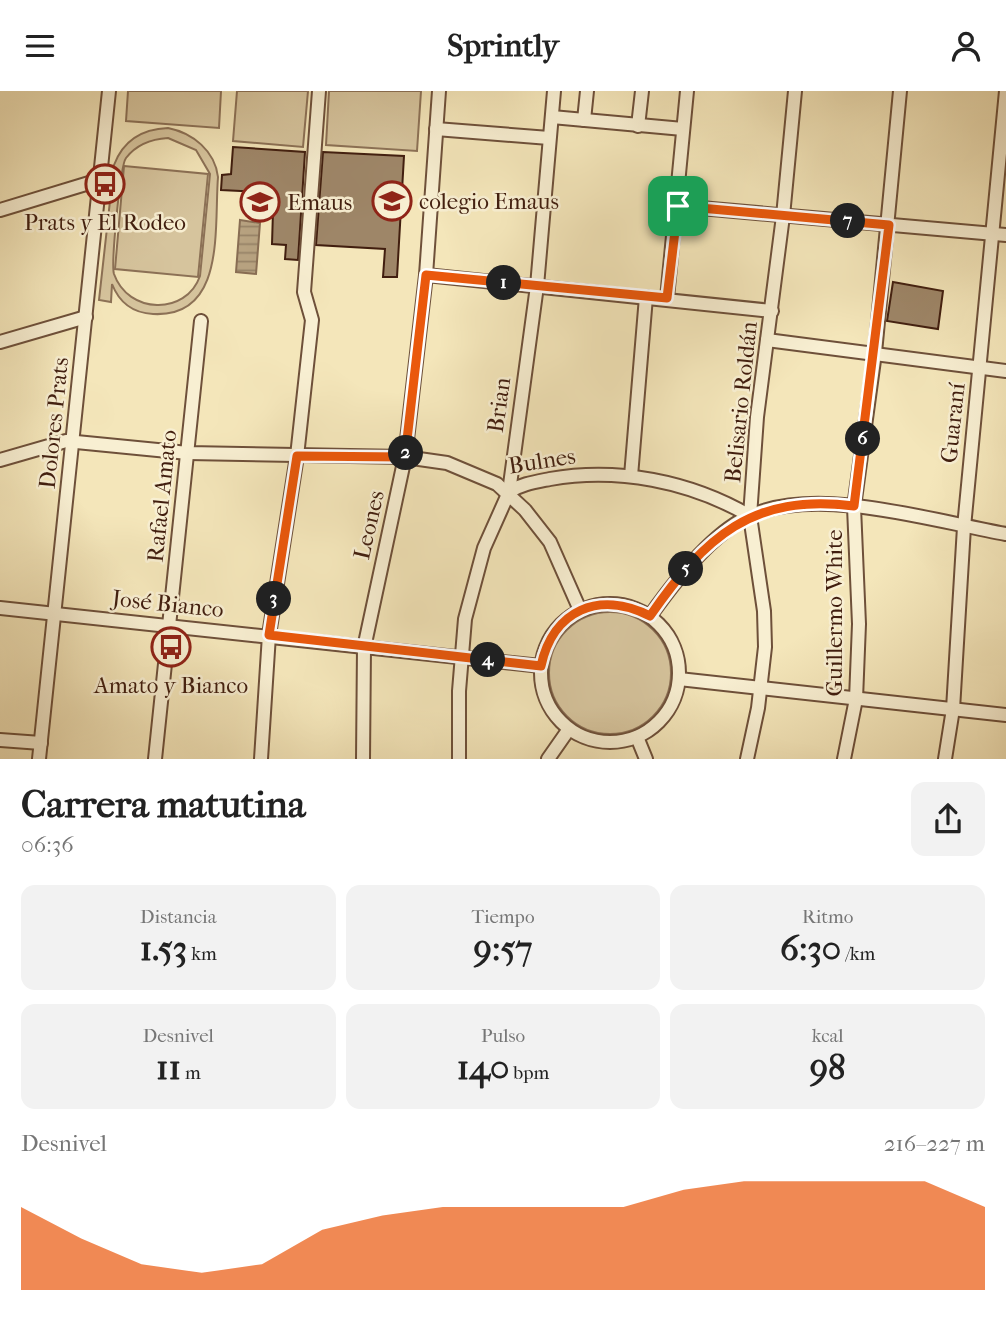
<!DOCTYPE html>
<html lang="es">
<head>
<meta charset="utf-8">
<style>
  body { margin:0; font-family:"IM FELL French Canon",serif; background:#f2f2f2; color:#222; height:100vh; display:flex; flex-direction:column; font-size:26px; white-space:nowrap }
  * { box-sizing:border-box; margin:0 }
  p { font-size:23px; color:#767676 }
  .icon { flex:none; width:38px; height:38px; fill:none; stroke:currentColor; stroke-width:2; stroke-linecap:round; stroke-linejoin:round }
  .map { position:relative; height:668px; overflow:hidden }
  .side { display:flex; flex-direction:column; background:#fff; flex:1 }
  .side>* { flex:none }
  .pin { position:absolute; display:grid; place-items:center; width:60px; height:60px; color:#fff; margin:-30px; border-radius:14px; box-shadow:0 4px 10px #0006 }
  .km { position:absolute; width:35px; height:35px; margin:-18px; border-radius:50%; background:#222; color:#fff; font-size:19px; line-height:35px; text-align:center }
  .round { display:grid; place-items:center; flex:none; width:74px; height:74px; border-radius:14px; background:#f2f2f2 }
  .overview { display:flex; align-items:center; justify-content:space-between; height:119px; padding:0 21px }
  h1 { font-size:38px; font-weight:700; line-height:52px }
  .figures { display:grid; grid-template-columns:repeat(3,1fr); gap:10px; height:119px; padding:7px 21px }
  .figures div { display:grid; align-content:center; border-radius:14px; background:#f2f2f2; text-align:center }
  .figures b { font-size:35px; font-weight:700 }
  .figures small { font-size:19px; font-weight:400 }
  .figures p { font-size:19px }
  .chart { height:196px; padding:14px 21px }
  .chart p { display:flex; justify-content:space-between }
  .chart svg { width:100%; height:126px; margin-top:7px; fill:#ea580c; opacity:.7 }
  header { display:flex; justify-content:space-between; align-items:center; height:91px; padding:0 21px; background:#fff; font-size:32px; font-weight:700 }
  .map>svg:first-child { display:block }
</style>
</head>
<body>
<header><svg class="icon" aria-label="menu" viewBox="0 0 24 24"><path d="M4 6h16M4 12h16M4 18h16"/></svg>Sprintly<svg class="icon" aria-label="person" viewBox="0 0 24 24"><circle cx="12" cy="8" r="4"/><path d="M4 21q1-7 8-7t8 7"/></svg></header>
<div class="map">
<svg width="1006" height="668" viewBox="0 0 1006 668">
  <defs>
    <pattern id="water-rules" width="6" height="5" patternUnits="userSpaceOnUse" patternTransform="scale(1.75)"><rect width="6" height="5" fill="#b7a280"/><path d="M0 2.5h6" fill="none" stroke="#968367"/></pattern>
  </defs>
  <rect width="100%" height="100%" fill="#f4e6ba"/>
  <filter id="stains"><feTurbulence type="fractalNoise" baseFrequency=".00286" numOctaves="4"/><feColorMatrix values="0 0 0 0 .2 0 0 0 0 .09 0 0 0 0 .02 0 0 0 .5 -.17"/></filter>
  <radialGradient id="worn" r=".72"><stop offset=".6" stop-color="#630" stop-opacity="0"/><stop offset="1" stop-color="#630" stop-opacity=".3"/></radialGradient>
  <g fill="#d6c49d" stroke="#8c7156" stroke-width="2" fill-rule="evenodd">
    <path d="M128,0h93l-2,37 -93,-7z"/>
    <path d="M237,0h71l-5,56 -70,-6z"/>
    <path d="M329,0h92l-4,60 -91,-6z"/>
    <path d="M168,37c25,5 47,23 50,49 -4,51 8,141 -65,137 -20,-1 -34,-12 -41,-30l-1,18 -12,-2 15,-135c9,-24 28,-36 54,-37zM168,47l28,12 14,24 -10,102c-14,40 -72,38 -86,-2 -3,-10 6,-108 12,-116 10,-13 26,-19 42,-20z"/>
    <path d="M124,75l84,8 -10,103 -83,-8z"/>
    <circle cx="610" cy="582" r="61"/>
  </g>
  <path fill="url(#water-rules)" stroke="#886d53" stroke-width="2" d="M240,129l20,3 -4,51 -20,-2z"/>
  <g fill="#9e8668" stroke="#411e0f" stroke-width="2">
    <path d="M233,56l72,5 -7,108 -13,-1 1,-14 -14,-1 1,-33 -11,-1v-18l-41,-2 1,-15 9,-1z"/>
    <path d="M323,61l81,4 -7,121h-14l2,-28 -69,-4z"/>
    <path d="M893,191l50,9 -5,38 -51,-8z"/>
  </g>
  <g fill="none" stroke-linecap="round" stroke-linejoin="round">
    <g stroke="#6e503a" stroke-width="16">
      <g id="minor">
        <path d="M552,26l131,12"/>
        <path d="M584,29l3,-29"/>
        <path d="M638,35l4,-35"/>
        <path d="M436,38l113,9"/>
        <path d="M678,115l328,29"/>
        <path d="M0,119l99,-30"/>
        <path d="M426,184l346,36"/>
        <path d="M667,207l20,-207"/>
        <path d="M767,249l239,31"/>
        <path d="M0,251l86,-25"/>
        <path d="M0,369l66,-19 122,12 217,4 42,6 50,21 28,26 25,32 30,68"/>
        <path d="M631,385l15,-179"/>
        <path d="M509,401c12,-8 26,-10 41,-13 67,-12 140,2 200,37"/>
        <circle cx="610" cy="582" r="69"/>
        <path d="M0,517l541,58"/>
        <path d="M650,525c24,-34 63,-85 102,-101 69,-29 181,6 254,19"/>
        <path d="M679,588l327,36"/>
        <path d="M637,646l9,22"/>
        <path d="M0,649l41,3"/>
        <path d="M39,668l70,-668"/>
        <path d="M155,668l46,-438"/>
        <path d="M261,668l8,-124 28,-179 15,-136 -8,-28 15,-201"/>
        <path d="M363,668l1,-111 41,-191 21,-182 13,-184"/>
        <path d="M459,668v-68l6,-72 19,-71 25,-56 28,-206 17,-195"/>
        <path d="M548,668l21,-30"/>
        <path d="M747,668l11,-51 7,-61 -1,-36 -14,-95 7,-99 26,-201 12,-125"/>
        <path d="M844,668l12,-60 3,-75 -5,-117 21,-154 25,-262"/>
        <path d="M945,668l8,-50 11,-182 42,-436"/>
      </g>
    </g>
    <use href="#minor" stroke="#f8efd2" stroke-width="12"/>
  </g>
  <g fill="none" stroke-linecap="round" stroke-linejoin="round">
    <g stroke="#fff" stroke-width="14">
      <path id="route" d="M678,115l211,19 -35,281c-102,-13 -149,31 -204,110 -51,-26 -97,-6 -109,50l-272,-31 28,-179 108,1 21,-182 241,23z"/>
    </g>
    <use href="#route" stroke="#ea580c" stroke-width="9"/>
  </g>
  <defs>
    <g id="bus-ring" transform="scale(2.0125)"><circle r="9.5" fill="#f8efd2" stroke="#8f2418" stroke-width="1.5"/><path d="M-5-6H5V4H4V6H2V4H-2V6H-4V4H-5ZM-3.5-4V0h7V-4ZM-3.5 1.2v1.5H-2V1.2ZM2 1.2v1.5H3.5V1.2Z" fill="#8f2418"/></g>
    <g id="school-ring" transform="scale(2.0125)"><circle r="9.5" fill="#f8efd2" stroke="#8f2418" stroke-width="1.5"/><path d="M0-5L7-2L0 1L-7-2ZM-4 1L0 2.5L4 1V4Q0 6-4 4Z" fill="#8f2418"/></g>
  </defs>
  <g fill-rule="evenodd">
    <use href="#bus-ring" x="105" y="93"/>
    <use href="#school-ring" x="392" y="110"/>
    <use href="#school-ring" x="260" y="111"/>
    <use href="#bus-ring" x="171" y="556"/>
  </g>
  <g text-anchor="middle" dominant-baseline="central" stroke-width="5" stroke-linejoin="round" paint-order="stroke">
    <g font-size="23" fill="#411e0f" stroke="#f8efd2" text-anchor="start">
      <text x="419" y="110">colegio Emaus</text>
      <text x="287" y="111">Emaus</text>
      <text x="105" y="131" text-anchor="middle">Prats y El Rodeo</text>
      <text x="171" y="594" text-anchor="middle">Amato y Bianco</text>
    </g>
    <g font-size="23" fill="#411e0f" stroke="#f8efd2">
      <text transform="translate(741 311) rotate(-84)">Belisario Roldán</text>
      <text transform="translate(499 314) rotate(-82)">Brian</text>
      <text transform="translate(54 332) rotate(-84)">Dolores Prats</text>
      <text transform="translate(953 332) rotate(-84)">Guaraní</text>
      <text transform="translate(542 370) rotate(-9)">Bulnes</text>
      <text transform="translate(162 405) rotate(-84)">Rafael Amato</text>
      <text transform="translate(369 434) rotate(-77)">Leones</text>
      <text transform="translate(168 513) rotate(6)">José Bianco</text>
      <text transform="translate(834 522) rotate(-90)">Guillermo White</text>
    </g>
  </g>
  <rect width="100%" height="100%" filter="url(#stains)"/>
  <rect width="100%" height="100%" fill="url(#worn)"/>
</svg>
<div class="pin" style="left:678px;top:115px;background:#1e9e55"><svg class="icon" aria-label="arrive" viewBox="0 0 24 24"><path d="M6 21V4h12l-3 4 3 4H6"/></svg></div>
<b class="km" style="left:504px;top:192px">1</b>
<b class="km" style="left:406px;top:362px">2</b>
<b class="km" style="left:274px;top:508px">3</b>
<b class="km" style="left:488px;top:569px">4</b>
<b class="km" style="left:686px;top:478px">5</b>
<b class="km" style="left:863px;top:348px">6</b>
<b class="km" style="left:848px;top:130px">7</b>
</div>
<section class="side">
<div class="overview"><div><h1>Carrera matutina</h1><p>06:36</p></div><a class="round"><svg class="icon" aria-label="share" viewBox="0 0 24 24"><path d="M12 15V3M7 8l5-5 5 5M5 13v7h14v-7"/></svg></a></div>
<div class="figures">
<div><p>Distancia</p><b>1.53<small> km</small></b></div>
<div><p>Tiempo</p><b>9:57</b></div>
<div><p>Ritmo</p><b>6:30<small> /km</small></b></div>
</div>
<div class="figures">
<div><p>Desnivel</p><b>11<small> m</small></b></div>
<div><p>Pulso</p><b>140<small> bpm</small></b></div>
<div><p>kcal</p><b>98</b></div>
</div>
<div class="chart"><p><span>Desnivel</span>216–227 m</p>
<svg viewBox="0 0 160 44" preserveAspectRatio="none"><path d="M0 44V15L10 26L20 35L30 38L40 35L50 23L60 18L70 15L80 15L90 15L100 15L110 9L120 6L130 6L140 6L150 6L160 15V44z"/></svg>
</div>
</section>
</body>
</html>
